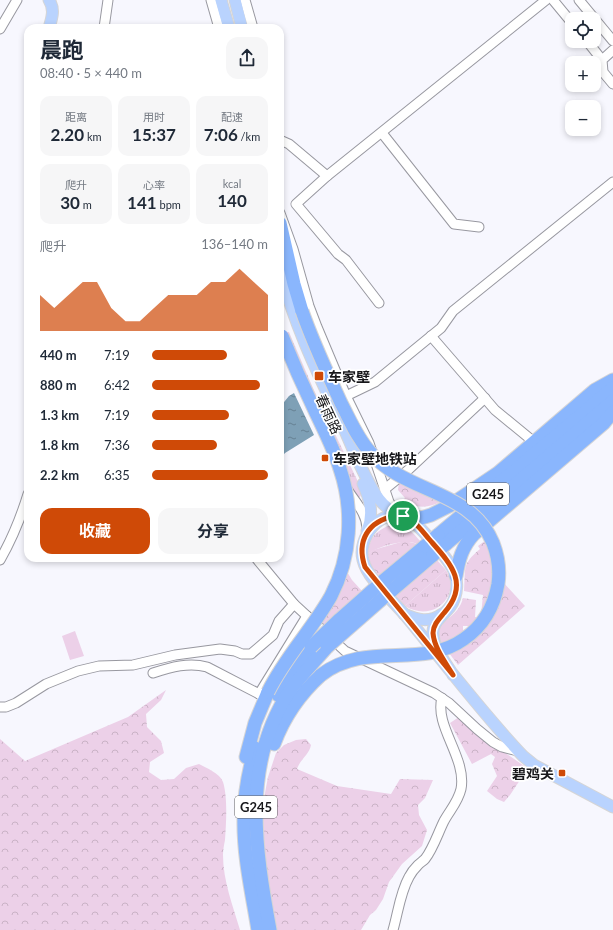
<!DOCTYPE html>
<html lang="zh">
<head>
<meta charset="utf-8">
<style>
  body { margin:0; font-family:Lato,"Noto Sans SC",sans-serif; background:#f6f6f7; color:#1f2937; height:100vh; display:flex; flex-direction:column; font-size:15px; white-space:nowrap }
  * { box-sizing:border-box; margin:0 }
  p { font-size:13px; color:#747a83 }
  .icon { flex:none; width:22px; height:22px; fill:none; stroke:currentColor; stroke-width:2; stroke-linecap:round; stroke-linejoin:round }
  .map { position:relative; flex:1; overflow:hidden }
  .sheet { position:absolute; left:24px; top:24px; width:260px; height:538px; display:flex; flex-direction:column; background:#fff; border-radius:12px; box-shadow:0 2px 6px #0003 }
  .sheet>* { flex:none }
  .buttons { position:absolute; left:565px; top:12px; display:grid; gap:8px }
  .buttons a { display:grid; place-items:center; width:36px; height:36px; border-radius:8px; background:#fff; box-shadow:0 2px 6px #0003; font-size:20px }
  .pin { position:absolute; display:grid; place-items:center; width:34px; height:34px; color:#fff; margin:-17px; border:2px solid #fff; border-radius:50%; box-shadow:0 1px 4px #0007 }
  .round { display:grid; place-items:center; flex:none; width:42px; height:42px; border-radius:12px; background:#f6f6f7 }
  .head { display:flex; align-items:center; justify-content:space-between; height:68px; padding:0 16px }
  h1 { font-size:22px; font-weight:700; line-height:30px }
  .stats { display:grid; grid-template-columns:repeat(3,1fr); gap:6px; height:68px; padding:4px 16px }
  .stats div { display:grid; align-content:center; border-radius:10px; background:#f6f6f7; text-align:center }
  .stats b { font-size:17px; font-weight:700 }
  .stats small { font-size:11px; font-weight:400 }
  .stats p { font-size:11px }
  .chart { height:112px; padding:8px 16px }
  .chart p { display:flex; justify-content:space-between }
  .chart svg { width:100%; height:72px; margin-top:4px; fill:#cf4a07; opacity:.7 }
  .cta { display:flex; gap:8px; margin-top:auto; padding:8px 16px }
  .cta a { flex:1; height:46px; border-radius:12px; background:#cf4a07; color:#fff; font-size:16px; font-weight:700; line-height:46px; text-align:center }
  .cta a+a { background:#f6f6f7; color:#1f2937 }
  ul { padding:0 16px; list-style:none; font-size:13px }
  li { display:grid; grid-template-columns:64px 48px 1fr; align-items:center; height:30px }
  li i { height:10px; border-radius:5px; background:#cf4a07 }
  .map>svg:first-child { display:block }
</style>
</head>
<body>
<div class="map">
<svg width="613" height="930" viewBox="0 0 613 930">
  <defs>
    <pattern id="grass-tufts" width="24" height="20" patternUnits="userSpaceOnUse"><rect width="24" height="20" fill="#ecd0e8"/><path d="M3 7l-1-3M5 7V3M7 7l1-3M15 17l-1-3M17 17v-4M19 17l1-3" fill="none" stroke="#cab2c6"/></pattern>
    <pattern id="forest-crowns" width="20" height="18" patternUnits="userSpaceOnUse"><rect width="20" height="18" fill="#ecd0e8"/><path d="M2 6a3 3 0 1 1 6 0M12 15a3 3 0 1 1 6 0" fill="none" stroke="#cab2c6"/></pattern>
    <pattern id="water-ripples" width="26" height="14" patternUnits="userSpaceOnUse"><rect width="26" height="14" fill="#7ea0b6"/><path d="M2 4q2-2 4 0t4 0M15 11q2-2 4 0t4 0" fill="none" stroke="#668193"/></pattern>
  </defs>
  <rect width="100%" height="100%" fill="#f7f7fe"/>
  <g fill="url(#grass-tufts)">
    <path d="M286,332h3l24,56 49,102v3l-2,4h-5z"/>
    <path d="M391,525c14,-1 21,6 30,17l-3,2c-3,-1 -6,-2 -9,-2 -10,-1 -33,5 -41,12 1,-16 8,-24 23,-29z"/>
    <path d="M446,570c16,27 -14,53 -41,36z"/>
  </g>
  <g fill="url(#forest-crowns)">
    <path d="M399,482l43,19c-14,8 -26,7 -40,0l3,-3 -7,-8z"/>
    <path d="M486,540l5,12 3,30 -13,33 2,-20 -19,-4c2,-23 -3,-26 16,-42l-2,-3z"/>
    <path d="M401,542h8l9,2 -39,33 -8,-11 -3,-12 5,-4z"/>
    <path d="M437,560l9,10 -41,36 -10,-10z"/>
    <path d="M346,570l6,10 10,11 -42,38 -3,-3z"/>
    <path d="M503,582l22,24 -67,59 -9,-12 10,-5z"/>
    <path d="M463,598l13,2 -1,17h4l-12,14 1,-5h-5v9l-20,10c-12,-20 5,-23 15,-36 2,-3 4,-7 5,-11z"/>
    <path d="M166,690l-5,10 -15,14 1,13 14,14 3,12 -14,9 -1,10 12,8 13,-1 12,-11 13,-4c7,4 21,9 24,18 5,16 3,42 2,58 -1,5 -2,10 -2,15 0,26 10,51 17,75h-240v-191l25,22 103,-44z"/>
    <path d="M459,717l42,33 32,22 -13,8 -10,15 -6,7 -7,-3 -10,-8 10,-15 -5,-12 3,-7 -4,-3 -19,10 -22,-41z"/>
    <path d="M306,739l5,6c-2,10 -10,13 -14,24l40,17 54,8 9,-15 33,1 -8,18 -7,7 1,10 8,15 -5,16 -20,18 -13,18 -6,17 -7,11 -6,5 -9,15h-85l-15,-86v-30l7,-37 8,-24 8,-8 12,-5z"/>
  </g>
  <path fill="#ecd0e8" d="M75,631l9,25 -14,4 -8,-24z"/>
  <path fill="url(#water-ripples)" d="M294,393l20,42 -29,18 -5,6v-52l9,-11z"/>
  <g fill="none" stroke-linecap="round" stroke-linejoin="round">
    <g stroke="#9898a0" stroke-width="11">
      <g id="minor">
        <path d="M211,0l8,28"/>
        <path d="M245,0l8,28"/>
        <path d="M553,0l19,23"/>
        <path d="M579,0l34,41"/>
        <path d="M104,28l4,-28"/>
        <path d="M0,29l17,-29"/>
        <path d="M587,41l15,19"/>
        <path d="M613,50l-11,10 1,12 10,12"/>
        <path d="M382,133l72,91 25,3"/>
        <path d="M280,140l9,4 38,32"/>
        <path d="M280,213l13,36 16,57 8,21 29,69 23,47 20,59 7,11"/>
        <path d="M379,303l-33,-43 -8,-6 -42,-50 31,-28 219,-176"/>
        <path d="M431,336l64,74 39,32"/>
        <path d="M346,396l29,-14 66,-54 12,-17 160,-129"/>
        <path d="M347,489c8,13 20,24 20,40"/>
        <path d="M385,489l22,-18 78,-73"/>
        <path d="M256,558l38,46 51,47 89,42 15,10 28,26 16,13 9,5 16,4"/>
        <path d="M0,560c12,-21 21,-43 28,-66"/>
        <path d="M153,673c18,-6 36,-11 54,-6l58,30"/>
        <path d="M259,694l48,-78"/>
        <path d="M0,707h6l10,-4 30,-19 32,-13 21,-5 34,-1 42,-10 45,-6 15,2 7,3h9l22,-19 6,-14 15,-17"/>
        <path d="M393,930c5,-17 7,-37 16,-53 2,-4 6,-9 9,-12 2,-2 5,-4 7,-6 8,-10 13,-26 19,-38 6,-11 14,-19 17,-32 6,-31 -27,-63 -19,-91"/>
      </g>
    </g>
    <g stroke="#d5d5d6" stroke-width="13">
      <g id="major">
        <path d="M49,0c6,9 3,18 0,28"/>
        <path d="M221,0l8,28"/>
        <path d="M235,0l7,28"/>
        <path d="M280,269c14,57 40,109 65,162 9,20 21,51 34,68 6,8 13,13 22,16"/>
        <path d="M363,484c7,15 11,30 4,47"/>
        <path d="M404,614c14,6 25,9 38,0"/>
        <path d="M453,675c-7,-12 -19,-26 -20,-41 -1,-12 10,-18 17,-27 8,-11 9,-28 2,-40 -7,-11 -35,-46 -47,-50 -24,-10 -48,21 -42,43 4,18 29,40 42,55 39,47 76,97 118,141l11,9 79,42"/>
      </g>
    </g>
    <g stroke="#d5d5d6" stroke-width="15">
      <g id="highway">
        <path d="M280,223l14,61 8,27"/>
        <path d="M403,516l18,2 10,-3 18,-9 49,-33 97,-83 18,-10"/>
        <path d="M438,535l175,-147"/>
        <path d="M446,544l167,-143"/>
        <path d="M456,576c3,-17 6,-29 18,-42l130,-111 9,-11"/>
        <path d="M383,581l42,-35"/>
        <path d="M391,591l42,-36"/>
        <path d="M278,695l20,-31 13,-17"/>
        <path d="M274,744c10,-27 26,-50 47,-69"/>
        <path d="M255,748c-6,22 -11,46 -11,69 -1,38 8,76 14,113"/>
        <path d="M246,757l9,-34 13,-31"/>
        <path d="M270,930c-15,-82 -29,-168 21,-241 11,-15 24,-28 36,-42"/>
      </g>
    </g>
    <use href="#minor" stroke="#fff" stroke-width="9"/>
    <use href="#major" stroke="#b9d3fe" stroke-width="11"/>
    <use href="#highway" stroke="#8ab6fd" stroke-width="13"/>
    <g stroke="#d5d5d6" stroke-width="15" stroke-linecap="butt">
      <g id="highway-bridge">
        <path d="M302,311c11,32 25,61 39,92 9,17 16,35 29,49 35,42 101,37 123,91 5,13 7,27 5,41 -4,23 -15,42 -34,55 -43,31 -97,1 -143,36"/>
        <path d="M425,546l13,-11"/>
        <path d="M433,555l13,-11"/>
        <path d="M311,647l29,-28 43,-38"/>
        <path d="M327,647l64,-56"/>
        <path d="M268,692c17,-35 44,-62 63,-96 20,-39 23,-86 9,-127 -6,-20 -16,-39 -25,-58 -12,-25 -23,-50 -33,-75"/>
      </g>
    </g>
    <use href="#highway-bridge" stroke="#8ab6fd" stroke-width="13"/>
  </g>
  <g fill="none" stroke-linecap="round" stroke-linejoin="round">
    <g stroke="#fff" stroke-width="8">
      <path id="route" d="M395,516c17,0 24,11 34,23 20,23 42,44 15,74 -5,6 -11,12 -11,20 1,15 13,30 20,42l-88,-108c-9,-26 3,-46 30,-51z"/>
    </g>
    <use href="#route" stroke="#cf4a07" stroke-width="5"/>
  </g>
  <g fill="#cf4a07" stroke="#fff" stroke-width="1.5">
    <rect x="314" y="371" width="10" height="10" rx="2"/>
    <rect x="321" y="454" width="8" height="8" rx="2"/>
    <rect x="558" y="769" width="8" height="8" rx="2"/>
  </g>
  <g text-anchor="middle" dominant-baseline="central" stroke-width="3.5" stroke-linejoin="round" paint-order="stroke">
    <g fill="#fff" stroke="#5d5d5f" stroke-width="1">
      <rect x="467" y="483" width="42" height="22" rx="3"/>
      <rect x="235" y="796" width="42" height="22" rx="3"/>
    </g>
    <g font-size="13" font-weight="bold" fill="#17171a">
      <text x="488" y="494">G245</text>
      <text x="256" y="807">G245</text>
    </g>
    <g font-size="14" font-weight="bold" fill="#17171a" stroke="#fff" text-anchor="start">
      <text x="328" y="376">车家壁</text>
      <text x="333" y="458">车家壁地铁站</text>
      <text x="554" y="773" text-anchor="end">碧鸡关</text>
    </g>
    <g font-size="14" fill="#17171a" stroke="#fff">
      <text transform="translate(329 414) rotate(65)">春雨路</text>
    </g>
  </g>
</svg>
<div class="buttons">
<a><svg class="icon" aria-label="locate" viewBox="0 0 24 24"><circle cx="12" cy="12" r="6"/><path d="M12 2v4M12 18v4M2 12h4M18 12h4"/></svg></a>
<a>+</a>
<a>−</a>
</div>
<div class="pin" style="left:403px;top:516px;background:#1e9e55"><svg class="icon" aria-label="arrive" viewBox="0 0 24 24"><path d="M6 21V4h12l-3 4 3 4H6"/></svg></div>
<section class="sheet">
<div class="head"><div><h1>晨跑</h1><p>08:40 · 5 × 440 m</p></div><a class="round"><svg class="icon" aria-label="share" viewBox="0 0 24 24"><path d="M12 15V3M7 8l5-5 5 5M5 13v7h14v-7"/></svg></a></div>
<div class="stats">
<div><p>距离</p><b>2.20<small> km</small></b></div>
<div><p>用时</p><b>15:37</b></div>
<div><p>配速</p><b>7:06<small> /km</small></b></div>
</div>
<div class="stats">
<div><p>爬升</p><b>30<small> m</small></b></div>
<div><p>心率</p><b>141<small> bpm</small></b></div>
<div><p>kcal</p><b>140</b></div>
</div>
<div class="chart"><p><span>爬升</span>136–140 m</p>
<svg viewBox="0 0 160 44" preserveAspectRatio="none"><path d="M0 44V22L10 30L20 22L30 14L40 14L50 30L60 38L70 38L80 30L90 22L100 22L110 22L120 14L130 14L140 6L150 14L160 22V44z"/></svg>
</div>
<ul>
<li><b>440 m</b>7:19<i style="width:65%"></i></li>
<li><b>880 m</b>6:42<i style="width:93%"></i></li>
<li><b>1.3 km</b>7:19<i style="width:66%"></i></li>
<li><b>1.8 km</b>7:36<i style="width:56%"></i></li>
<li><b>2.2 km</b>6:35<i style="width:100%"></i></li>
</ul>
<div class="cta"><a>收藏</a><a>分享</a></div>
</section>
</div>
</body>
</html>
